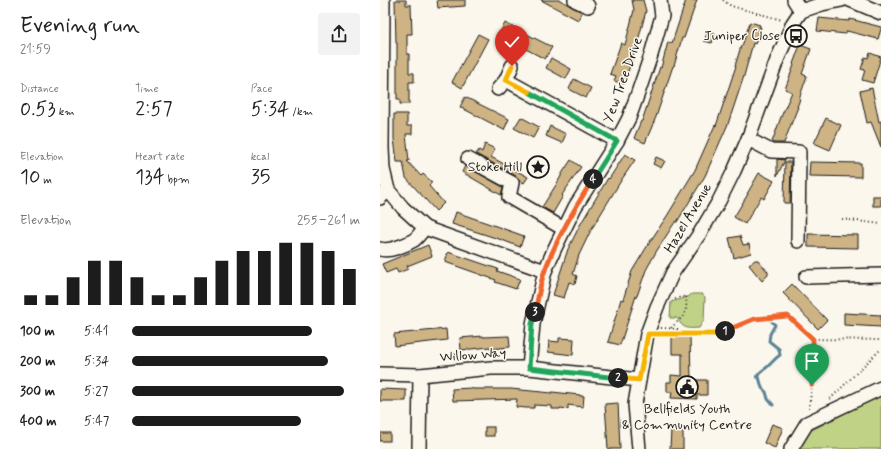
<!DOCTYPE html>
<html lang="en">
<head>
<meta charset="utf-8">
<style>
  body { margin:0; font-family:Mynerve,sans-serif; background:#f2f2f2; color:#222; height:100vh; display:flex; flex-direction:column; font-size:15px; white-space:nowrap }
  * { box-sizing:border-box; margin:0 }
  p { font-size:13px; color:#767676 }
  .icon { flex:none; width:22px; height:22px; fill:none; stroke:currentColor; stroke-width:2; stroke-linecap:round; stroke-linejoin:round }
  .map { position:relative; flex:1; overflow:hidden }
  .panel { display:flex; flex-direction:column; background:#fff; width:380px }
  .panel>* { flex:none }
  .pin { position:absolute; display:grid; place-items:center; width:34px; height:34px; color:#fff; margin:-41px -17px; border-radius:50% 50% 50% 0; rotate:-45deg; box-shadow:0 0 4px #0007 }
  .pin .icon { rotate:45deg }
  .km { position:absolute; width:20px; height:20px; margin:-10px; border-radius:50%; background:#222; color:#fff; font-size:11px; line-height:20px; text-align:center }
  .round { display:grid; place-items:center; flex:none; width:42px; height:42px; border-radius:4px; background:#f2f2f2 }
  .overview { display:flex; align-items:center; justify-content:space-between; height:68px; padding:0 20px }
  h1 { font-size:22px; font-weight:600; line-height:30px }
  .figures { display:grid; grid-template-columns:repeat(3,1fr); gap:6px; height:68px; padding:4px 20px }
  .figures div { display:grid; align-content:center }
  .figures b { font-size:20px; font-weight:600 }
  .figures small { font-size:11px; font-weight:400 }
  .figures p { font-size:11px }
  .chart { height:112px; padding:8px 20px }
  .chart p { display:flex; justify-content:space-between }
  .chart svg { width:100%; height:72px; margin-top:4px; stroke:#1c1c1c; stroke-width:6 }
  ul { padding:0 20px; list-style:none; font-size:13px }
  li { display:grid; grid-template-columns:64px 48px 1fr; align-items:center; height:30px }
  li i { height:10px; border-radius:5px; background:#1c1c1c }
  main { display:flex; flex:1; min-height:0 }
  .map>svg:first-child { display:block }
</style>
</head>
<body>
<main>
<section class="panel">
<div class="overview"><div><h1>Evening run</h1><p>21:59</p></div><a class="round"><svg class="icon" aria-label="share" viewBox="0 0 24 24"><path d="M12 15V3M7 8l5-5 5 5M5 13v7h14v-7"/></svg></a></div>
<div class="figures">
<div><p>Distance</p><b>0.53<small> km</small></b></div>
<div><p>Time</p><b>2:57</b></div>
<div><p>Pace</p><b>5:34<small> /km</small></b></div>
</div>
<div class="figures">
<div><p>Elevation</p><b>10<small> m</small></b></div>
<div><p>Heart rate</p><b>134<small> bpm</small></b></div>
<div><p>kcal</p><b>35</b></div>
</div>
<div class="chart"><p><span>Elevation</span>255–261 m</p>
<svg viewBox="0 0 160 44" preserveAspectRatio="none"><path d="M5 44V38M15 44V38M25 44V27M35 44V17M45 44V17M55 44V27M65 44V38M75 44V38M85 44V27M95 44V17M105 44V11M115 44V11M125 44V6M135 44V6M145 44V11M155 44V22"/></svg>
</div>
<ul>
<li><b>100 m</b>5:41<i style="width:79%"></i></li>
<li><b>200 m</b>5:34<i style="width:86%"></i></li>
<li><b>300 m</b>5:27<i style="width:93%"></i></li>
<li><b>400 m</b>5:47<i style="width:74%"></i></li>
</ul>
</section>
<div class="map">
<svg width="501" height="449" viewBox="0 0 501 449">
  <rect width="100%" height="100%" fill="#fbf7ec"/>
  <filter id="ink" filterUnits="userSpaceOnUse"><feTurbulence type="fractalNoise" baseFrequency=".025" numOctaves="2"/><feDisplacementMap in="SourceGraphic" scale="8" xChannelSelector="R" yChannelSelector="G"/><feConvolveMatrix kernelMatrix="1 2 1 2 8 2 1 2 1" color-interpolation-filters="sRGB"/></filter>
  <g filter="url(#ink)">
    <g fill="#c0d286" stroke="#6e7751">
      <path d="M312,294h10l3,3 -1,23 -5,8c-12,1 -16,1 -22,-10h-7l1,-16 17,-5z"/>
      <path d="M501,395v54h-84l11,-17z"/>
    </g>
    <g fill="none" stroke-linecap="round" stroke-linejoin="round">
      <path stroke="#5b8395" stroke-width="3" d="M390,319l5,6 -5,9 -1,7 10,8 1,6c-6,4 -9,9 -14,13 -4,3 -7,4 -9,9h2l3,11 4,4 2,7 5,6"/>
    </g>
    <g fill="#ceb384" stroke="#1c1c1c">
      <path d="M15,0h11v5h5l1,29h-5v20h2v19h5v9h-5v22h-9v-5h-3v-56h-1z"/>
      <path d="M57,0h28v6l-27,2z"/>
      <path d="M161,0h19l12,7 10,5 -4,8z"/>
      <path d="M252,0h11l3,11 -8,30 -14,43 -10,-3 2,-5 -6,-2 11,-31 4,2 9,-35z"/>
      <path d="M306,0h11l-13,38h-2l-8,28h-1l-17,51 -11,26 -11,-5 7,-17h1l18,-54 1,1 7,-26 4,1z"/>
      <path d="M439,18l30,3 1,-2 31,8v2l-3,10 -31,-8 -1,3 -29,-3z"/>
      <path d="M370,22l10,3 -1,2h2l-6,17 -2,-1 -9,33 -16,48 -23,52 -28,46h-2l-19,30 -10,18 -9,26h-1l-16,49 -12,-3 13,-43 2,1 9,-29 19,-31 16,-24 28,-46 20,-45 1,1 20,-60h-1l6,-20h1z"/>
      <path d="M125,23l47,24 -7,12 -46,-24z"/>
      <path d="M328,31l7,3 -3,9 -8,-2z"/>
      <path d="M98,34l10,5 -26,49 -10,-6z"/>
      <path d="M420,45l11,4 -9,25 5,2 -8,23h1l-3,8h1l-8,20 -6,16h-10l-2,-1 9,-25 11,-25 -7,-3 9,-24 -1,-1z"/>
      <path d="M490,53l11,4 -8,26 -11,-3 3,-10 -4,-1 4,-12 3,1z"/>
      <path d="M171,58l20,11 -5,10 -20,-11z"/>
      <path d="M194,79l17,9 -5,10 -17,-9z"/>
      <path d="M492,88l7,34 2,-1v26l-10,-25 -4,1 -7,-32z"/>
      <path d="M85,97l44,22 -5,11 -44,-23z"/>
      <path d="M14,114h13v12h5v8h-6l3,27h-2l14,15 2,-2 9,8 -3,4 15,17 -8,8 -30,-33 -3,-16h-6l-3,-23z"/>
      <path d="M141,117l18,10 -6,11 -19,-10z"/>
      <path d="M446,118l15,7 -11,25 -16,-7z"/>
      <path d="M170,126l16,8 -4,9 -16,-7z"/>
      <path d="M105,144l10,5 -4,8 37,20 -4,6 -4,-2 -4,-5 -40,-22 3,-4 3,2z"/>
      <path d="M245,154l10,6 -13,19 -31,51 -12,25 -6,19 4,2 -2,8 -6,-2 -5,16 -11,-3 15,-46 12,-24 28,-47 1,1z"/>
      <path d="M276,157l9,4 -4,7 -8,-4z"/>
      <path d="M397,159l8,1 -8,16z"/>
      <path d="M191,160l10,7 -19,28 1,1 -10,17 -11,-6 14,-22 5,-9v-1z"/>
      <path d="M405,162h6l-1,41h-6z"/>
      <path d="M430,162l51,1v14l-52,-1z"/>
      <path d="M85,166l38,21 -2,8 -39,-23z"/>
      <path d="M379,173l15,8 -10,18 -3,-2 -16,27 -11,-7 14,-23h-1z"/>
      <rect x="493" y="196" width="8" height="10"/>
      <path d="M76,212l68,24 -4,11 -18,-7 -50,-16z"/>
      <path d="M428,234l50,1v13l-50,-1z"/>
      <path d="M360,236l3,9 6,-1 2,9 -17,5 -5,-20z"/>
      <path d="M48,245l4,11 -25,10 1,3 -10,4 -2,-4 -10,4 -4,-9z"/>
      <path d="M68,252l50,17 -1,2 23,8 -4,10 -21,-7 1,-2 -51,-18z"/>
      <path d="M375,260h3l10,12v3l-6,6 -13,-16z"/>
      <path d="M412,284l35,36 -9,9 -35,-36z"/>
      <path d="M464,313l37,2v12l-37,-2z"/>
      <path d="M66,329l1,11 -52,6 -1,-12z"/>
      <path d="M103,336v1l26,-1 1,11 -20,2v-2l-29,3 -1,-12z"/>
      <path d="M292,336h18l1,44h16v15h-10v4l-26,-1 1,-6h-5v-10h4v-7l11,1v-22h-10z"/>
      <path d="M179,338l15,1 -1,16 -25,-3 1,-11 10,1z"/>
      <path d="M92,388v1h39l41,4v-1l28,3v1h4l-1,11 -15,-2v4l-8,-1v1h-8v-3l-18,-1v3h-8l-10,-1 1,-8 -64,2 -1,-12z"/>
      <path d="M0,389l26,1v11h-26z"/>
      <path d="M238,403l2,46h-12l-3,-45z"/>
      <path d="M392,424l11,4 -8,20 -11,-5z"/>
      <rect x="105" y="427" width="9" height="9"/>
      <path d="M291,430l12,1v18h-13z"/>
      <rect x="0" y="433" width="10" height="8"/>
    </g>
    <g fill="none" stroke-linecap="round" stroke-linejoin="round">
      <g stroke="#1c1c1c" stroke-width="16">
        <g id="minor">
          <path d="M195,0l13,6"/>
          <path d="M414,0l7,11"/>
          <path d="M470,0l31,13"/>
          <path d="M421,11l21,-7 20,-4"/>
          <path d="M126,80l111,61"/>
          <path d="M118,89l8,-9 6,-14"/>
          <path d="M368,139l23,12 28,1 -1,89"/>
          <path d="M88,159l44,24 -3,14 55,32"/>
          <path d="M8,190l15,18 22,20"/>
          <path d="M0,198l8,-8 -5,-21 -1,-21 1,-148"/>
          <path d="M0,249c9,3 26,-4 34,-9 4,-3 7,-8 11,-12l120,43"/>
          <path d="M426,277l75,-2"/>
          <path d="M149,368l4,-44 12,-53 9,-21 21,-43 42,-66 12,-23 9,-25 13,-38 11,-39 -2,-16"/>
          <path d="M0,374l40,1 71,-7h38l110,12"/>
          <path d="M39,449l1,-74"/>
          <path d="M259,449l-4,-45 12,-70 10,-27 16,-35 27,-39 19,-32 15,-30 14,-32 29,-79 16,-37 8,-12"/>
          <path d="M411,449l16,-26 74,-35"/>
        </g>
      </g>
      <g stroke="#1c1c1c" stroke-width="2" stroke-dasharray="1 3" stroke-linecap="butt">
        <path d="M343,0l8,6 51,14"/>
        <path d="M462,219l39,5"/>
        <path d="M281,328l18,1 -8,5"/>
        <path d="M291,328c12,-12 17,-13 15,-32l-14,4"/>
        <path d="M278,334l58,1 38,-16 34,-3 25,23 68,1"/>
        <path d="M450,399l51,-50"/>
        <path d="M429,409l3,-24 1,-46"/>
      </g>
      <use href="#minor" stroke="#fbf7ec" stroke-width="13"/>
    </g>
  </g>
  <g fill="none" stroke-linecap="round" stroke-linejoin="round" filter="url(#ink)">
    <g stroke="#fff" stroke-width="8">
      <path id="split-1" d="M345,331l29,-12 34,-3 25,23 -1,46"/>
    </g>
    <g stroke="#fff" stroke-width="8">
      <path id="split-2" d="M238,378l21,2 9,-46h68l9,-3"/>
    </g>
    <g stroke="#fff" stroke-width="8">
      <path id="split-3" d="M155,312l-3,12 -3,44 89,10"/>
    </g>
    <g stroke="#fff" stroke-width="8">
      <path id="split-4" d="M155,312c3,-13 5,-29 10,-42 12,-32 30,-62 48,-91"/>
    </g>
    <g stroke="#fff" stroke-width="8">
      <path id="split-5" d="M149,92l88,49 -24,38"/>
    </g>
    <g stroke="#fff" stroke-width="8">
      <path id="split-6" d="M132,66l-6,14 23,12"/>
    </g>
    <use href="#split-1" stroke="#f0652b" stroke-width="5"/>
    <use href="#split-2" stroke="#f5b400" stroke-width="5"/>
    <use href="#split-3" stroke="#22a559" stroke-width="5"/>
    <use href="#split-4" stroke="#f0652b" stroke-width="5"/>
    <use href="#split-5" stroke="#22a559" stroke-width="5"/>
    <use href="#split-6" stroke="#f5b400" stroke-width="5"/>
  </g>
  <defs>
    <g id="bus-ring" transform="scale(1.15)"><circle r="9.5" fill="#fbf7ec" stroke="#1c1c1c" stroke-width="1.5"/><path d="M-5-6H5V4H4V6H2V4H-2V6H-4V4H-5ZM-3.5-4V0h7V-4ZM-3.5 1.2v1.5H-2V1.2ZM2 1.2v1.5H3.5V1.2Z" fill="#1c1c1c"/></g>
    <g id="sight-ring" transform="scale(1.15)"><circle r="9.5" fill="#fbf7ec" stroke="#1c1c1c" stroke-width="1.5"/><path d="M0-6L1.8-2.2L6-1.7L2.9 1.2L3.7 5.4L0 3.3L-3.7 5.4L-2.9 1.2L-6-1.7L-1.8-2.2Z" fill="#1c1c1c"/></g>
    <g id="civic-ring" transform="scale(1.15)"><circle r="9.5" fill="#fbf7ec" stroke="#1c1c1c" stroke-width="1.5"/><path d="M-.6-6.5H3V-4.5H.6V-3L4-1V1h2V6H-6V1h2V-1L-.6-3ZM-1.2 2.5V6h2.4V2.5Z" fill="#1c1c1c"/></g>
  </defs>
  <g fill-rule="evenodd">
    <use href="#bus-ring" x="416" y="36"/>
    <use href="#sight-ring" x="158" y="167"/>
    <use href="#civic-ring" x="307" y="387"/>
  </g>
  <g text-anchor="middle" dominant-baseline="central" stroke-width="3" stroke-linejoin="round" paint-order="stroke">
    <g font-size="14" fill="#1c1c1c" stroke="#fbf7ec" text-anchor="end">
      <text x="400" y="36">Juniper Close</text>
      <text x="142" y="167">Stoke Hill</text>
      <text x="307" y="409" text-anchor="middle">Bellfields Youth<tspan x="307" dy="16">&amp; Community Centre</tspan></text>
    </g>
    <g font-size="14" fill="#1c1c1c" stroke="#fbf7ec">
      <text transform="translate(243 80) rotate(-70)">Yew Tree Drive</text>
      <text transform="translate(308 218) rotate(-59)">Hazel Avenue</text>
      <text transform="translate(93 355) rotate(-4)">Willow Way</text>
    </g>
  </g>
</svg>
<div class="pin" style="left:432px;top:385px;background:#1e9e55"><svg class="icon" aria-label="arrive" viewBox="0 0 24 24"><path d="M6 21V4h12l-3 4 3 4H6"/></svg></div>
<div class="pin" style="left:132px;top:66px;background:#d93025"><svg class="icon" aria-label="check" viewBox="0 0 24 24"><path d="M5 12l5 5 9-10"/></svg></div>
<b class="km" style="left:345px;top:331px">1</b>
<b class="km" style="left:238px;top:378px">2</b>
<b class="km" style="left:155px;top:312px">3</b>
<b class="km" style="left:213px;top:179px">4</b>
</div>
</main>
</body>
</html>
